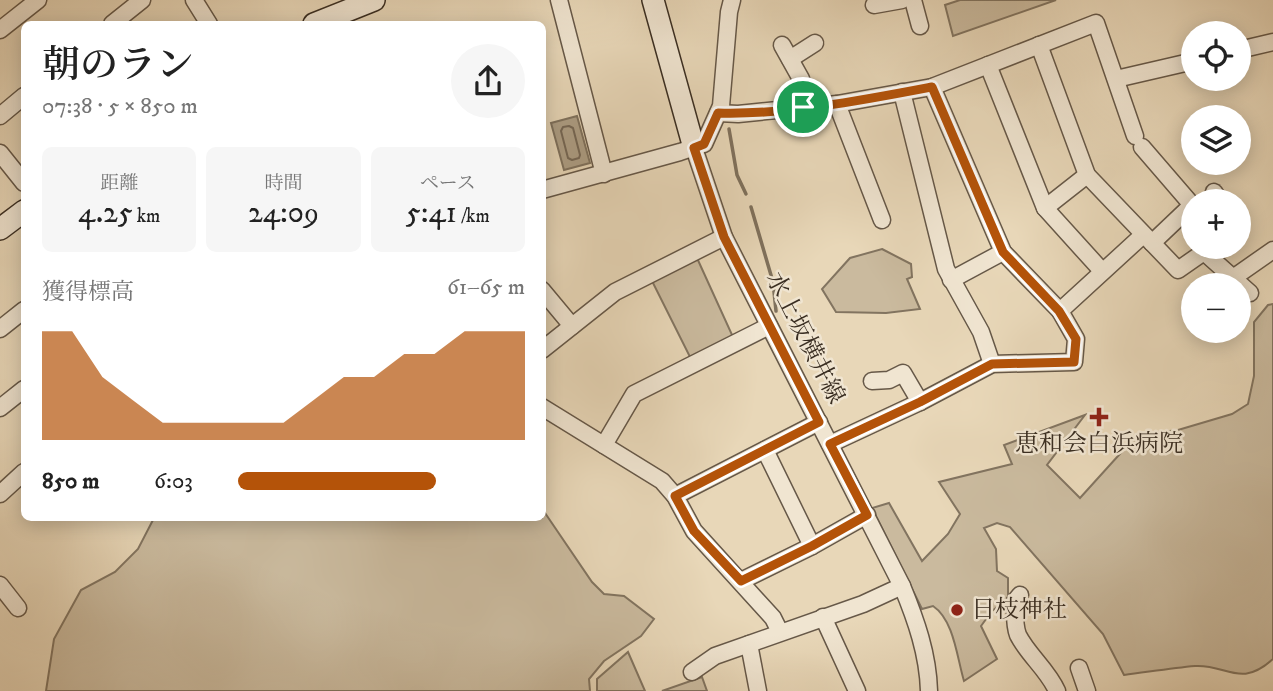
<!DOCTYPE html>
<html lang="ja">
<head>
<meta charset="utf-8">
<style>
  body { margin:0; font-family:"IM FELL DW Pica","Noto Serif JP",serif; background:#f6f6f6; color:#222; height:100vh; display:flex; flex-direction:column; font-size:26px; white-space:nowrap }
  * { box-sizing:border-box; margin:0 }
  p { font-size:23px; color:#767676 }
  .icon { flex:none; width:38px; height:38px; fill:none; stroke:currentColor; stroke-width:2; stroke-linecap:round; stroke-linejoin:round }
  .map { position:relative; flex:1; overflow:hidden }
  .details { position:absolute; left:21px; top:21px; width:525px; height:500px; display:flex; flex-direction:column; background:#fff; border-radius:10px; box-shadow:0 4px 18px #0003 }
  .details>* { flex:none }
  .controls { position:absolute; left:1181px; top:21px; display:grid; gap:14px }
  .controls a { display:grid; place-items:center; width:70px; height:70px; border-radius:50%; background:#fff; box-shadow:0 4px 18px #0003; font-size:35px }
  .pin { position:absolute; display:grid; place-items:center; width:60px; height:60px; color:#fff; margin:-30px; border:4px solid #fff; border-radius:50%; box-shadow:0 2px 7px #0007 }
  .round { display:grid; place-items:center; flex:none; width:74px; height:74px; border-radius:37px; background:#f6f6f6 }
  .overview { display:flex; align-items:center; justify-content:space-between; height:119px; padding:0 21px }
  h1 { font-size:38px; font-weight:600; line-height:52px }
  .figures { display:grid; grid-template-columns:repeat(3,1fr); gap:10px; height:119px; padding:7px 21px }
  .figures div { display:grid; align-content:center; border-radius:10px; background:#f6f6f6; text-align:center }
  .figures b { font-size:30px; font-weight:600 }
  .figures small { font-size:19px; font-weight:400 }
  .figures p { font-size:19px }
  .chart { height:196px; padding:14px 21px }
  .chart p { display:flex; justify-content:space-between }
  .chart svg { width:100%; height:126px; margin-top:7px; fill:#b45309; opacity:.7 }
  ul { padding:0 21px; list-style:none; font-size:23px }
  li { display:grid; grid-template-columns:112px 84px 1fr; align-items:center; height:52px }
  li i { height:18px; border-radius:9px; background:#b45309 }
  .map>svg:first-child { display:block }
</style>
</head>
<body>
<div class="map">
<svg width="1273" height="691" viewBox="0 0 1273 691">
  <rect width="100%" height="100%" fill="#e8d7b8"/>
  <filter id="stains"><feTurbulence type="fractalNoise" baseFrequency=".00286" numOctaves="4"/><feColorMatrix values="0 0 0 0 .2 0 0 0 0 .09 0 0 0 0 .02 0 0 0 .5 -.17"/></filter>
  <radialGradient id="worn" r=".72"><stop offset=".6" stop-color="#630" stop-opacity="0"/><stop offset="1" stop-color="#630" stop-opacity=".3"/></radialGradient>
  <g fill="#caba9e" stroke="#827460" stroke-width="2">
    <path d="M960,0h96l-103,36 -8,-31z"/>
    <path d="M882,249l29,15 1,13 -5,2 13,30 -34,4 -50,-1 -14,-23 28,-31z"/>
    <path d="M697,258l36,79 -42,22 -39,-78z"/>
    <path d="M1273,304v355c-33,30 -46,5 -78,7 -23,2 -47,6 -71,9l-21,-41 -93,-107 -13,-4 -13,5 12,21 1,22 11,7v21l-16,12 -11,15 16,33 -33,22c-7,-23 -10,-61 -31,-75l-11,3 -50,-101 17,-5 33,58 26,-27 12,-20 -21,-32 73,-18 -8,-19 81,-30 -38,50 33,33 57,-63 41,-5 54,-16 16,-10 6,-28v-54l14,-17z"/>
    <path d="M543,510l49,72 12,12 20,2 30,23 -13,17 -37,25 -15,18 1,12h-544l8,-52 27,-49 34,-18 23,-23 16,-31h388z"/>
    <path d="M628,652l17,39h-48v-12z"/>
    <path d="M702,677l5,14h-45z"/>
  </g>
  <path fill="#ad9e85" stroke="#7f715d" stroke-width="2" d="M577,116l13,47 -26,7 -13,-47z"/>
  <g fill="none" stroke-linecap="round" stroke-linejoin="round">
    <path stroke="#746654" stroke-width="2" d="M569,126l4,2 7,27 -1,3 -7,2 -4,-2 -7,-27 2,-4z"/>
    <g stroke="#7f715d" stroke-width="3.5">
      <path d="M729,129l8,46 9,19"/>
      <path d="M751,207l22,75 3,29"/>
    </g>
    <g stroke="#665848" stroke-width="19">
      <g id="street">
        <path d="M194,0l15,24"/>
        <path d="M559,0l45,174"/>
        <path d="M913,0l7,26"/>
        <path d="M874,5l28,-5"/>
        <path d="M112,24l30,-24"/>
        <path d="M0,30l38,-30"/>
        <path d="M782,45l19,34 2,28"/>
        <path d="M1039,45l48,130 91,95 33,-23"/>
        <path d="M1239,50l34,-8"/>
        <path d="M790,59l25,-16"/>
        <path d="M988,65l57,143 57,63"/>
        <path d="M1116,79l78,-18"/>
        <path d="M902,92l44,177 35,63 11,32"/>
        <path d="M837,104l45,116"/>
        <path d="M718,113l20,1 99,-10 95,-17 164,-64 39,113"/>
        <path d="M0,116l24,-20"/>
        <path d="M1142,147l50,58 -40,38"/>
        <path d="M694,148l30,89 178,349c14,34 26,68 27,105"/>
        <path d="M0,153l24,30"/>
        <path d="M542,190l138,-38 24,-8 17,-38 8,-94 3,-12"/>
        <path d="M1214,192l6,9"/>
        <path d="M1045,208l42,-33"/>
        <path d="M1204,252l46,41"/>
        <path d="M1233,278l40,-28"/>
        <path d="M951,280l52,-28"/>
        <path d="M542,290l30,36"/>
        <path d="M1060,311l83,-76"/>
        <path d="M0,329l24,-19"/>
        <path d="M542,350l73,-58 109,-55"/>
        <path d="M872,381l17,-1 14,-7 17,29"/>
        <path d="M542,407l120,74 13,15 19,35 79,87 7,14"/>
        <path d="M0,408l24,-19"/>
        <path d="M830,444l90,-42 72,-38 82,-2 2,-23 -16,-28 -57,-59 -71,-165"/>
        <path d="M604,445l30,-51 135,-68"/>
        <path d="M765,450l47,96"/>
        <path d="M0,494l24,-22"/>
        <path d="M675,496l144,-74"/>
        <path d="M741,581l71,-35 55,-31"/>
        <path d="M0,585l18,23"/>
        <path d="M1020,595l-5,6c0,11 -1,24 3,34 10,20 30,35 39,56"/>
        <path d="M823,617l34,74"/>
        <path d="M749,644l9,47"/>
        <path d="M1079,668l8,23"/>
        <path d="M692,672l23,-16 148,-52 39,-18"/>
      </g>
    </g>
    <g stroke="#3a2e22" stroke-width="24">
      <g id="secondary">
        <path d="M653,0l41,148"/>
        <path d="M314,24l60,-24"/>
        <path d="M0,229l24,-18"/>
      </g>
    </g>
    <use href="#street" stroke="#f0e5d1" stroke-width="16"/>
    <use href="#secondary" stroke="#f0e5d1" stroke-width="21"/>
  </g>
  <g fill="none" stroke-linecap="round" stroke-linejoin="round">
    <g stroke="#fff" stroke-width="14">
      <path id="route" d="M932,87l71,165 56,59 17,28 -2,23 -82,2 -72,38 -90,42 37,71 -55,31 -71,35 -47,-50 -19,-35 144,-74 -95,-185 -30,-89 10,-4 14,-31c69,2 146,-13 214,-26z"/>
    </g>
    <use href="#route" stroke="#b45309" stroke-width="9"/>
  </g>
  <g fill="#8f2418" stroke="#f0e5d1" stroke-width="2.5">
    <path d="M1095.5 406.5h7v7h7v7h-7v7h-7v-7h-7v-7h7z"/>
    <circle cx="957" cy="610" r="7"/>
  </g>
  <g text-anchor="middle" dominant-baseline="central" stroke-width="5" stroke-linejoin="round" paint-order="stroke">
    <g font-size="24" fill="#3a2e22" stroke="#f0e5d1">
      <text transform="translate(805 338) rotate(63)">水上坂横井線</text>
    </g>
    <g font-size="24" fill="#3a2e22" stroke="#f0e5d1">
      <text x="1099" y="444">恵和会白浜病院</text>
      <text x="971" y="610" text-anchor="start">日枝神社</text>
    </g>
  </g>
  <rect width="100%" height="100%" filter="url(#stains)"/>
  <rect width="100%" height="100%" fill="url(#worn)"/>
</svg>
<div class="controls">
<a><svg class="icon" aria-label="locate" viewBox="0 0 24 24"><circle cx="12" cy="12" r="6"/><path d="M12 2v4M12 18v4M2 12h4M18 12h4"/></svg></a>
<a><svg class="icon" aria-label="layers" viewBox="0 0 24 24"><path d="M12 4l9 5-9 5-9-5zM3 14l9 5 9-5"/></svg></a>
<a>+</a>
<a>−</a>
</div>
<div class="pin" style="left:803px;top:107px;background:#1e9e55"><svg class="icon" aria-label="arrive" viewBox="0 0 24 24"><path d="M6 21V4h12l-3 4 3 4H6"/></svg></div>
<section class="details">
<div class="overview"><div><h1>朝のラン</h1><p>07:38 · 5 × 850 m</p></div><a class="round"><svg class="icon" aria-label="share" viewBox="0 0 24 24"><path d="M12 15V3M7 8l5-5 5 5M5 13v7h14v-7"/></svg></a></div>
<div class="figures">
<div><p>距離</p><b>4.25<small> km</small></b></div>
<div><p>時間</p><b>24:09</b></div>
<div><p>ペース</p><b>5:41<small> /km</small></b></div>
</div>
<div class="chart"><p><span>獲得標高</span>61–65 m</p>
<svg viewBox="0 0 160 44" preserveAspectRatio="none"><path d="M0 44V6L10 6L20 22L30 30L40 38L50 38L60 38L70 38L80 38L90 30L100 22L110 22L120 14L130 14L140 6L150 6L160 6V44z"/></svg>
</div>
<ul>
<li><b>850 m</b>6:03<i style="width:69%"></i></li>
</ul>
</section>
</div>
</body>
</html>
